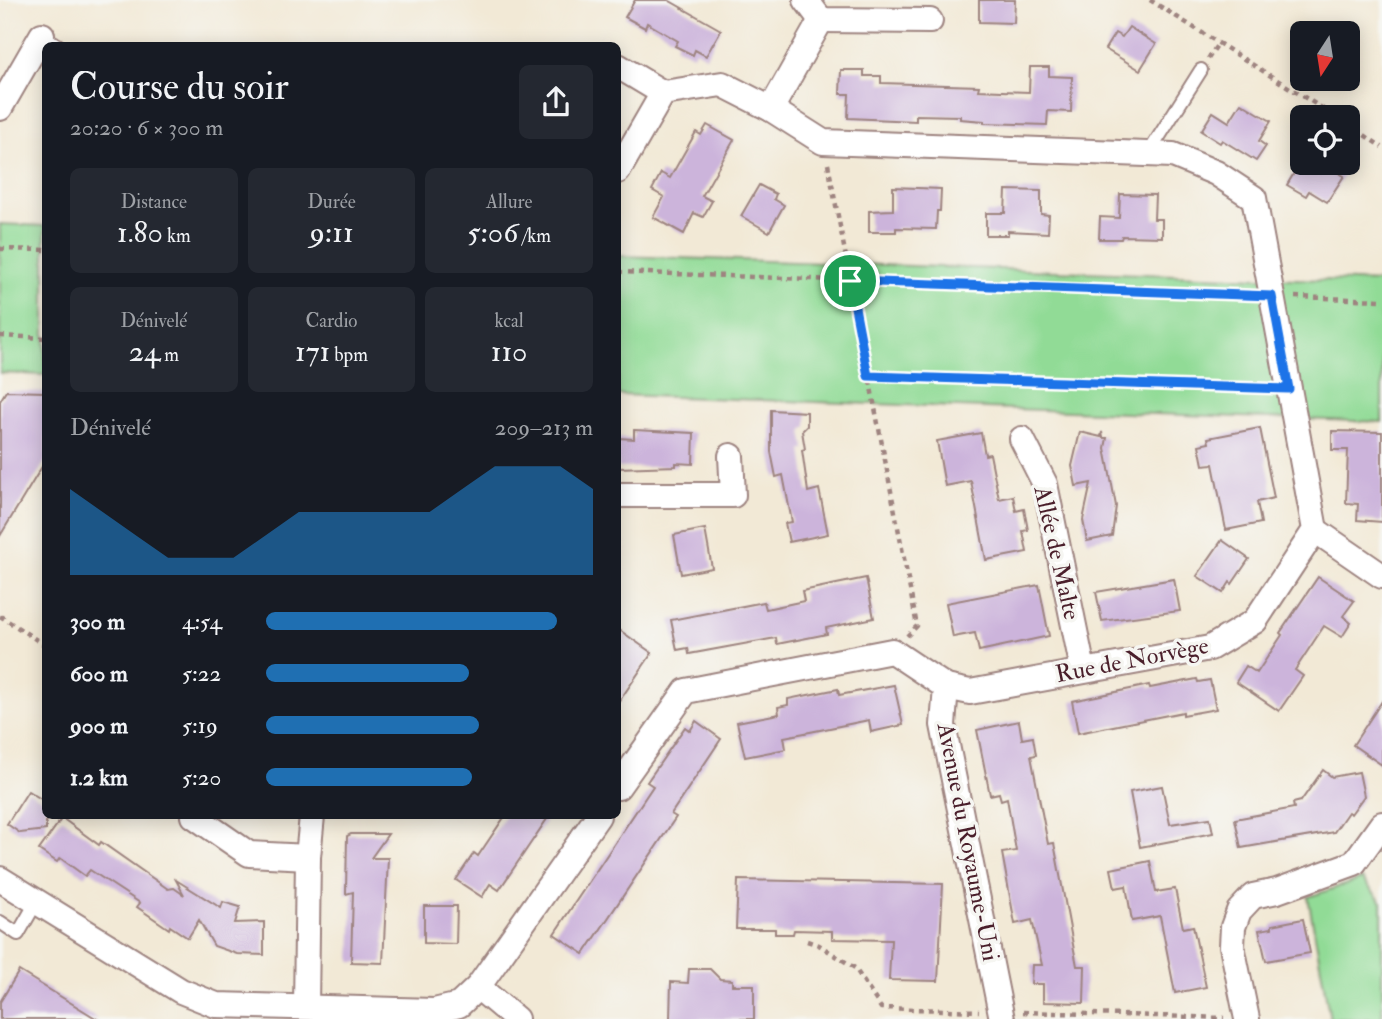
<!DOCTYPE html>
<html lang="fr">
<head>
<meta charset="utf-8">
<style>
  body { margin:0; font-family:"IM FELL Double Pica",serif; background:#242831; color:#f1f3f6; height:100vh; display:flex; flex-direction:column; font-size:26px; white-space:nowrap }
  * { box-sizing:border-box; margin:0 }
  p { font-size:23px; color:#9ea1a6 }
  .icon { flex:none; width:38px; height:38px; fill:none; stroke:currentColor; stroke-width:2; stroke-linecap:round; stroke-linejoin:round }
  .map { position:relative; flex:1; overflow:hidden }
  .drawer { position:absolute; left:42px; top:42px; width:579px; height:777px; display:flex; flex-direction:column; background:#171b24; border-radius:10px; box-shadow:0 4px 18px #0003 }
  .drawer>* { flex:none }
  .needle { width:46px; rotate:192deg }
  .buttons { position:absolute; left:1290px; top:21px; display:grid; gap:14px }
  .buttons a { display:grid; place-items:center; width:70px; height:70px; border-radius:10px; background:#171b24; box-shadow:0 4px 18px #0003; font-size:35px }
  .pin { position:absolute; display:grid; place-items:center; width:60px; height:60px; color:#fff; margin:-30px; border:4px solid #fff; border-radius:50%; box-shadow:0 2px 7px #0007 }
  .round { display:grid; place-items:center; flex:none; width:74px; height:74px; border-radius:10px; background:#242831 }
  .headline { display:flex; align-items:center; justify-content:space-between; height:119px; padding:0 28px }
  h1 { font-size:38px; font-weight:600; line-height:52px }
  .metrics { display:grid; grid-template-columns:repeat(3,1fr); gap:10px; height:119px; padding:7px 28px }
  .metrics div { display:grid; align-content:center; border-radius:10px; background:#242831; text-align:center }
  .metrics b { font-size:30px; font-weight:600 }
  .metrics small { font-size:19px; font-weight:400 }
  .metrics p { font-size:19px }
  .chart { height:196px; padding:14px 28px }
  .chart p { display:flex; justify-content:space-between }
  .chart svg { width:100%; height:126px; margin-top:7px; fill:#1f6fb2; opacity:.7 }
  ul { padding:0 28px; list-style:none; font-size:23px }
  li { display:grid; grid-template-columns:112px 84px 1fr; align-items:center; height:52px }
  li i { height:18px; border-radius:9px; background:#1f6fb2 }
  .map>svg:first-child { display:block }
</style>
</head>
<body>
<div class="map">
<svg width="1382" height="1019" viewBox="0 0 1382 1019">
  <rect width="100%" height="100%" fill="#f6f6f2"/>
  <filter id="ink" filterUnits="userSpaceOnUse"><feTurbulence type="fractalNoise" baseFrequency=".0143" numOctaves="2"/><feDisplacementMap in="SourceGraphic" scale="14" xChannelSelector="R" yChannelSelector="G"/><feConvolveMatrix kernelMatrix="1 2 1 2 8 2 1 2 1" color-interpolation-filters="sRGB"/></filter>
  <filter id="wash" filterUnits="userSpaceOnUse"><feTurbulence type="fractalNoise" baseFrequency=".00686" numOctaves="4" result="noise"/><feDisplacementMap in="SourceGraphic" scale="28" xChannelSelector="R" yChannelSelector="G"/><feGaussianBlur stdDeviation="1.57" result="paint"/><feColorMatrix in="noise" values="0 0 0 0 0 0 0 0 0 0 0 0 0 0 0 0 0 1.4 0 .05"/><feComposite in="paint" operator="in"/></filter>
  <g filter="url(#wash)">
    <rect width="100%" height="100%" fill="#f2e9d6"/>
    <g fill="#91db96" stroke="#6e7d60" stroke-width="2">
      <path d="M0,224l45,2v149l-45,-2z"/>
      <path d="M618,256l764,26v140l-764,-27z"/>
      <path d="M1362,879l20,23v117h-52l-22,-122z"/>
    </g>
    <g id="blocks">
      <g fill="#ccb4db">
        <path d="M635,0h33l53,30 -15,26 -11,-6 -2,5 -18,-9 3,-5 -31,-18 -2,5 -20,-11z"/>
        <path d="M979,0h36l-1,23 -35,-1z"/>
        <path d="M1129,27l27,17 -16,26 -35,-21 10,-16 7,4z"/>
        <path d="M1030,67h19v9l23,1 -1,35 -23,-1 -1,14 -63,-2v-2l-24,-2v-3l-44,-1v6l-68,-3 1,-24h-9l1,-24h23v6h17v7l98,3 -1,4 51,2z"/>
        <path d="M1241,103l30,18 -12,20 7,5 -10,15 -34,-21 -2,3 -19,-12 12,-19 16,10z"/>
        <path d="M707,125l27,15 -32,56 10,5 -9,16 -9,-4 -10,21 -31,-17 11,-20 -12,-7 9,-17 9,5 26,-46 5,3z"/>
        <path d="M1300,163h22l22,13 -17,26 -18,-11 -3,5 -19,-11z"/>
        <path d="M759,185l17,9 -2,5 10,6 -15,27 -28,-16z"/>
        <path d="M893,187l48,2 -1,22h-3l-1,18 -40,-1v4h-27v-21l24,-1z"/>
        <path d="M1006,190l35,1v23l8,1 -1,18 -40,-2v4h-22v-22h19z"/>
        <path d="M1120,194l35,1 -1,24h8v18l-40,-1 -1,3h-22l1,-22 19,1z"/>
        <path d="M6,391l40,1v68l-46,76v-135z"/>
        <path d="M771,410l36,2v14l-5,5 3,18 -3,1 6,42 11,-3 9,45 -39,8 -4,-19 7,-1 -9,-47 -7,2 -5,-25z"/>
        <path d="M1260,428l14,70 -17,4 4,21 -35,7 -13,-66 -10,1 -4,-20 10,-2 -1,-5z"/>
        <path d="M634,430l60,3 -1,31 -17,-1v3l-58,2v-30l16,1z"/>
        <path d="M1332,431l50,1v90l-25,-2 1,-16 -12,-1 2,-53h-16z"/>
        <path d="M1080,432l21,5 1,-5 1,6h4l-2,10 11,58 -4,30 -25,5 -4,-21 8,-37 -15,3 -4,-20z"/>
        <path d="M981,433l4,22 5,-1 9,45 14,-3 3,15 8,-2 4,21 -5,1 4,21 -41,8 -15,-79 -26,5 -8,-45z"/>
        <path d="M705,529l7,39 -31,6 -7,-39z"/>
        <path d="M1222,540l27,19 -17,25 -2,-2 -7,11 -26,-17z"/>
        <path d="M1318,577l36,24 -11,15 8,7 -9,14 -18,-11 -29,44 8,6 -24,35 -43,-29 10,-16 11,7 25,-38 -2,-2z"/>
        <path d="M866,578l8,40 -48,10 1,6 -50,10 -1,-6 -87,16 -1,-6 -11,2 -6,-30 93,-18 2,7 38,-8 -2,-10z"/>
        <path d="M1174,579l6,32 -78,10 -6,-29z"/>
        <path d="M1039,585l10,51 -70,15 -4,-18 -22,4 -7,-34z"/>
        <path d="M618,629l34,24 -34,50z"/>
        <path d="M1197,679l1,3 12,-2 6,29 -33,6v-3l-105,21 -6,-32 68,-14 9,-2 1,3z"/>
        <path d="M894,685l9,40 -32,7 -2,-12 -54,11 -31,6 2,12 -41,8 -8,-35 42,-8 -1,-7 10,-2v-6l50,-10 1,6z"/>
        <path d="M1382,701v64l-29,-20z"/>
        <path d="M696,721l25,18 -50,75 5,3 -92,137 -30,-20 99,-148 -6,-4 38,-55 5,4z"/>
        <path d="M1019,721l3,18 11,-2 3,18 -5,1 17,88 6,-1 23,123h8l-1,37 -41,-1v-18h-12l1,-19h10l-10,-45 -17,4 -13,-71 14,-2 -9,-53 -6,2 -2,-7 -9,2 -13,-65z"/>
        <path d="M1323,770l9,7 27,-5 5,24 -13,18 -3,-2 -14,20 -93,16 -6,-29 59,-11 -1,-5 8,-2z"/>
        <path d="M1162,786l8,38 40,-6 3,15 -73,14 -10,-55z"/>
        <path d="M28,791l18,11v28l-26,3 -13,-9z"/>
        <path d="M505,816h44l-50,74 -9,-6 -8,13 -26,-17 18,-27 4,3z"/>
        <path d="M62,818l37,27 2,-3 67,47 6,-1 10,7 -8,-15 45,28 2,-6 17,5 -5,16 29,-1v33l-27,-1 -23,-8 -15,-26 -11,18 -18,-12 -1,3 -32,-22 3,-4 -50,-33 -5,6 -25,-18 -3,4 -18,-12z"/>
        <path d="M351,834h37l-17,24h17l-5,105 -32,-1 2,-70 -7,2v-2l1,-56z"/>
        <path d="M1150,861l6,31 19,-3 8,39 10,-2 13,61 -31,6 -15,-77 -28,5 -6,-35 -11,2 -4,-19z"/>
        <path d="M738,880l205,4 -5,97 -49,-1 2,-40 -59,-1v-8l-38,-1 -1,4h-18v-5h-39z"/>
        <path d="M424,906h33l-1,38 -32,-1z"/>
        <path d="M1303,919l7,34 -44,8 -7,-31 13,-2v-3z"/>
        <path d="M689,969h21l10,10 12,1v5h22v34h-84l1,-37 17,1z"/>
        <path d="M19,971l78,48h-97v-17z"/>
      </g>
    </g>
  </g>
  <g filter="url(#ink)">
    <use href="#blocks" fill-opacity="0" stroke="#9e8480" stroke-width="2"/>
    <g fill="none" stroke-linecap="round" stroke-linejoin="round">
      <g stroke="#9e8480" stroke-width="16">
        <g id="service">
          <path d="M42,35l17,11"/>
          <path d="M1148,154l53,-84"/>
          <path d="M0,922l18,12 19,-33"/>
        </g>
      </g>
      <g stroke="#9e8480" stroke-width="28">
        <g id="minor">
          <path d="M806,0l15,20 109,1"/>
          <path d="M618,66l45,27"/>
          <path d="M0,108l42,-73"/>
          <path d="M771,109l50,-89"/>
          <path d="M618,171l45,-78 59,-9 49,25 52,33 350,13 43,18 38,25 61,332 -60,91 -45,27 -240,44 -24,-5"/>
          <path d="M1022,439l23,45 38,186"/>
          <path d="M618,495h115l-2,-39"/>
          <path d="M1315,530l67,46"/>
          <path d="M618,787l68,-96 206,-40 54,36 -3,38 59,294"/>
          <path d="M194,816l55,38 59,3"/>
          <path d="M0,879l181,112 35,14 218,6 25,-6 19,-18 120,-171"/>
          <path d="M478,987l38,32"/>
          <path d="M306,1007l2,-150 4,-41"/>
          <path d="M1247,1019l-15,-73 1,-19 6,-16 14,-15 24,-5 77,-28 28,-39"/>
        </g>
      </g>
      <g stroke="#9e8480" stroke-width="4.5" stroke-dasharray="5 5" stroke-linecap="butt">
        <path d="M1150,0l186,117"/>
        <path d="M1208,59l11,-17"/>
        <path d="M1348,124l34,23"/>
        <path d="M828,164l89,462 -10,10"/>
        <path d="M0,249l46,1"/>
        <path d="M618,272l630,23"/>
        <path d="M1295,297l87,3"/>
        <path d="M0,336l46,2"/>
        <path d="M868,376l397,13"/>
        <path d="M0,616l46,30"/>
        <path d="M807,941l12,4 36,23 26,40 98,3"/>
        <path d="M1023,1012l201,6"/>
      </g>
      <use href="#service" stroke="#fff" stroke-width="12"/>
      <use href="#minor" stroke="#fff" stroke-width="24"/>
    </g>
  </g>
  <g fill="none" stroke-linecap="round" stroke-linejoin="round" filter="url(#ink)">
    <g stroke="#fff" stroke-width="14">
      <path id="route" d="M850,281l422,15 17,93 -421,-13z"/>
    </g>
    <use href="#route" stroke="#1a73e8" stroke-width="9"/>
  </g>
  <g text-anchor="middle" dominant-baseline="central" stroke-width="7" stroke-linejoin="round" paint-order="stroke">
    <g font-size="24" fill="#4a1f2b" stroke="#f6f6f2">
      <text transform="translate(1057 553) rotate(77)">Allée de Malte</text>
      <text transform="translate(1132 660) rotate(-11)">Rue de Norvège</text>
      <text transform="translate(968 842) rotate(79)">Avenue du Royaume-Uni</text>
    </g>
  </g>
</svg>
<div class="buttons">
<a><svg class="needle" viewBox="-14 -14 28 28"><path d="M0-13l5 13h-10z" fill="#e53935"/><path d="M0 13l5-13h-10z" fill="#9ea1a6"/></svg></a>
<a><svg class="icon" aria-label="locate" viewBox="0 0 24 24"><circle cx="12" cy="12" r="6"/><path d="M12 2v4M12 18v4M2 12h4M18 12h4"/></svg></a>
</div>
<div class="pin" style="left:850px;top:281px;background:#1e9e55"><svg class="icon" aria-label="arrive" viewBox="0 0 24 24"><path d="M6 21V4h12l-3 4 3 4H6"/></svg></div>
<section class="drawer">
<div class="headline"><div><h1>Course du soir</h1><p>20:20 · 6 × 300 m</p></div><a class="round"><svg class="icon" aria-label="share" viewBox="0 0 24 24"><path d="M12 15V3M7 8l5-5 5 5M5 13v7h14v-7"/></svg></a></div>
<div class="metrics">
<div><p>Distance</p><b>1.80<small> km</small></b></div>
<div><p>Durée</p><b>9:11</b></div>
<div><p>Allure</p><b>5:06<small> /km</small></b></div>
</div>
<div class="metrics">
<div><p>Dénivelé</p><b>24<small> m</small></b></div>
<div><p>Cardio</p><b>171<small> bpm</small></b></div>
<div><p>kcal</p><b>110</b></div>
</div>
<div class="chart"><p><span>Dénivelé</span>209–213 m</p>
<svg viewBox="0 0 160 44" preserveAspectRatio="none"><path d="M0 44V14L10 22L20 30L30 38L40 38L50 38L60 30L70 22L80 22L90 22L100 22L110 22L120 14L130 6L140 6L150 6L160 14V44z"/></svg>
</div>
<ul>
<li><b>300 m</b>4:54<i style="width:89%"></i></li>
<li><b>600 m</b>5:22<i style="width:62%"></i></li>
<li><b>900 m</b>5:19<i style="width:65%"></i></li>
<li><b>1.2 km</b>5:20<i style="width:63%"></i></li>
</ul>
</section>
</div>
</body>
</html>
